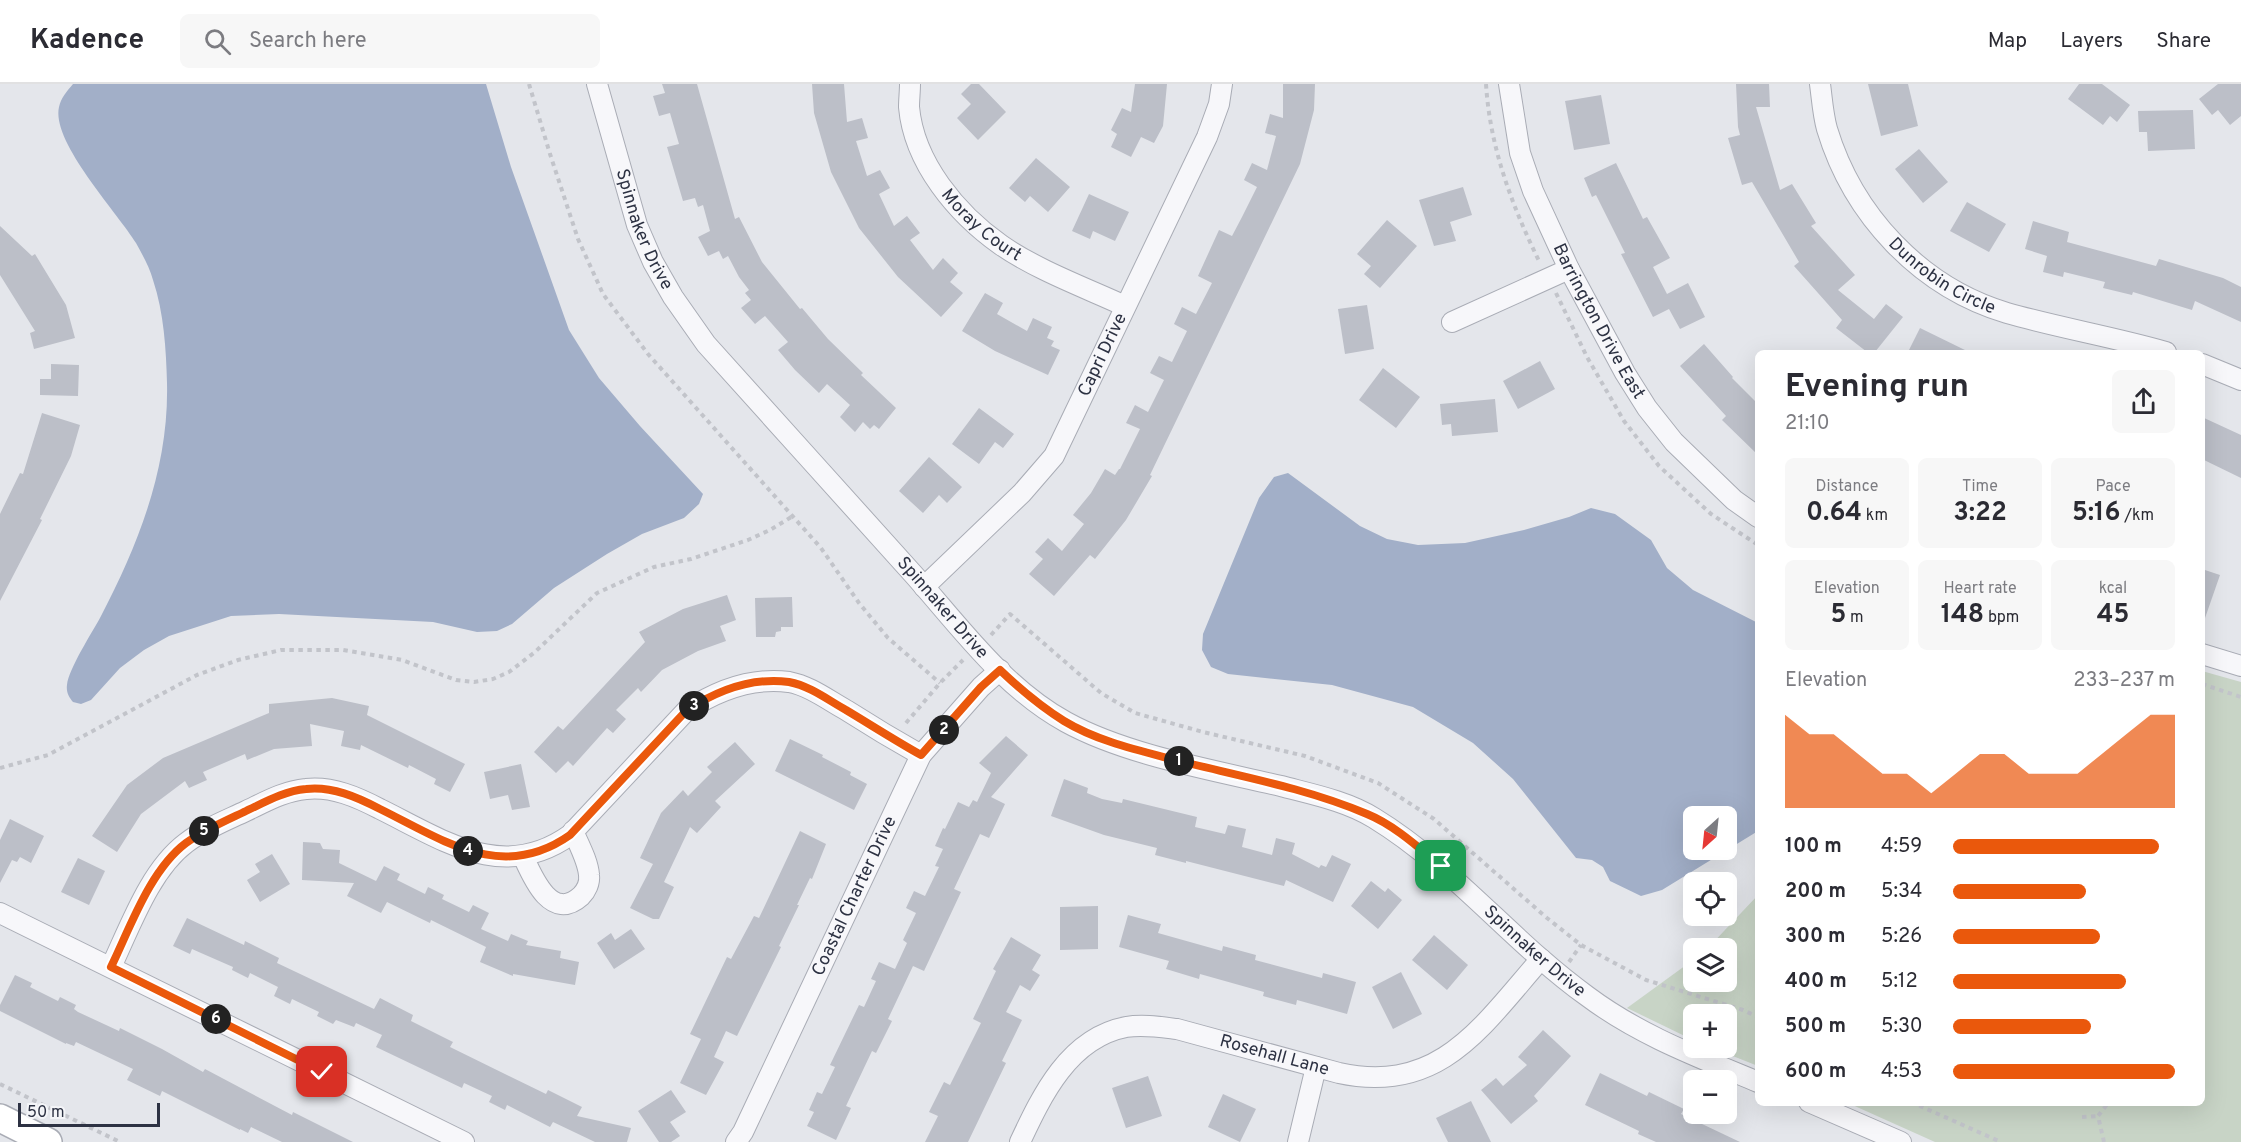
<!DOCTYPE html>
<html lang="en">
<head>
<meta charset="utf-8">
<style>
  body { margin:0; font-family:Overpass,sans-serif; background:#f7f7f7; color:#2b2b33; height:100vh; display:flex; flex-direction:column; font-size:22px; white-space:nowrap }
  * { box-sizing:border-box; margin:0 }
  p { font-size:20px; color:#7c7c81 }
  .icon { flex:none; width:33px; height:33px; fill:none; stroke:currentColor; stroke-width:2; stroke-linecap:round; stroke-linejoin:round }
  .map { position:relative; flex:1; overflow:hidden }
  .details { position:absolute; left:1755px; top:266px; width:450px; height:756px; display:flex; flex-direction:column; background:#fff; border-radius:9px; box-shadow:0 6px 24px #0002 }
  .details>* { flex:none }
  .needle { width:39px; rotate:207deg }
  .fabs { position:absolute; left:1683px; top:722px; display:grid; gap:12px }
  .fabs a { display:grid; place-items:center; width:54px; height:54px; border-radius:9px; background:#fff; box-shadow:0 6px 24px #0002; font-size:30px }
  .scale { position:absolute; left:18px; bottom:15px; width:142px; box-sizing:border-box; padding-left:6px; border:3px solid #2d3243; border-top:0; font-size:16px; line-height:21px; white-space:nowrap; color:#2d3243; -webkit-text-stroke:4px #f4f5f8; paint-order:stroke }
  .pin { position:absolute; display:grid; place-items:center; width:51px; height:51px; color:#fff; margin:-26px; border-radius:12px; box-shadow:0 3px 9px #0006 }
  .km { position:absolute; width:30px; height:30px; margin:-15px; border-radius:50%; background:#222; color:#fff; font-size:16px; line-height:30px; text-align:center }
  .round { display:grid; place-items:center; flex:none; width:63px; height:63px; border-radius:9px; background:#f7f7f7 }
  .overview { display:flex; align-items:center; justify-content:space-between; height:102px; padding:0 30px }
  h1 { font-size:33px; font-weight:700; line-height:45px }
  .figures { display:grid; grid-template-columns:repeat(3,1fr); gap:9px; height:102px; padding:6px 30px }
  .figures div { display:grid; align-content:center; border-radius:9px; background:#f7f7f7; text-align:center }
  .figures b { font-size:26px; font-weight:700 }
  .figures small { font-size:16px; font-weight:400 }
  .figures p { font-size:16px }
  .chart { height:168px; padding:12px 30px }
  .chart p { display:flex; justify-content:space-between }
  .chart svg { width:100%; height:108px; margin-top:6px; fill:#ea580c; opacity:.7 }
  ul { padding:0 30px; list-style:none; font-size:20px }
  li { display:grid; grid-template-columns:96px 72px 1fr; align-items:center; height:45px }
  li i { height:15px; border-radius:8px; background:#ea580c }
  header { display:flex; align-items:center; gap:36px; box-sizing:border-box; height:84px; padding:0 30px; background:#fff; border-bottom:2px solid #e1e1e2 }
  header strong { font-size:28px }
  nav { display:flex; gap:33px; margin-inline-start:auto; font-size:21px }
  .search { width:420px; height:54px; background:#f7f7f7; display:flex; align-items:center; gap:15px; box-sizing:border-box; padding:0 21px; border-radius:9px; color:#7c7c81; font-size:22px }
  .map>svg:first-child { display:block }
</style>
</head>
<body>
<header>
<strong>Kadence</strong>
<div class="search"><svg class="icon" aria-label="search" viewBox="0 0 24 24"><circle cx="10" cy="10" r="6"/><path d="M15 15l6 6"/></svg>Search here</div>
<nav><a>Map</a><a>Layers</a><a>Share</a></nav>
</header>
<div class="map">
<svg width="2241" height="1058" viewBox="0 0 2241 1058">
  <rect width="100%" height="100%" fill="#e4e6eb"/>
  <g fill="#c8d4c6">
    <path d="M2202,587l39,11v460h-306l-87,-39 354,-1z"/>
    <path d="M1758,811v171l-48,-19h16v-33h-32l-1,26 -66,-32 66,-48 1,21h32v-33h-18z"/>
  </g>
  <g fill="#a2afc8" fill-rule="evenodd">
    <path d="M73,0h413l25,83 58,163 30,48 41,48 63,68 -4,10 -15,14 -42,16 -35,20 -53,34 -42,36 -15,7 -20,1 -44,-10 -154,-8 -48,2 -62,20 -25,14 -24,18 -29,32 -10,4 -8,-2c-4,-5 -7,-10 -6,-17 2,-17 25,-52 34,-69 38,-73 68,-149 66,-233 -1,-34 -3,-70 -14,-103 -3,-12 -11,-26 -17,-37 -18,-30 -85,-101 -77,-136 2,-9 8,-16 14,-23z"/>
    <path d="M1288,389l72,53 27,13 31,6 47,-2 59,-13 45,-13 22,-9 24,6 36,26 16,28 26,22 65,33v208l-96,59 -21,6 -31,-15 -7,-14 -11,-7 -16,-2 -63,-79 -40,-36 -60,-36 -81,-22 -104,-11 -17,-7 -9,-17 1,-16 56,-136 15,-21zM1694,732h32v33h-32z"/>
  </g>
  <g fill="#bcbfc8">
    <path d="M662,0h35l38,135 4,-2 23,45 38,47 2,-1 26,31 35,34 -2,2 35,33 -17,21 -5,-4 -4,4 -7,-7 -8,10 -15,-15 10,-12 -23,-21 -8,9 -24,-23 -17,-20 10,-8 -23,-26 -10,8 -14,-16 10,-8 -6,-7 4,-3 -10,-13 -11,-21 -5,3 -4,-8 -11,5 -10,-19 12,-6 -7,-26 -5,2 -3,-9 -12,3 -16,-54 12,-3 -9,-31 -11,3 -6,-20 12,-3z"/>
    <path d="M812,0h32l3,38 15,-4 6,20 -12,3 11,35 13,-6 10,18 -11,6 15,32 13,-10 13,17 -10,7 23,30 10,-12 15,15 -8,9 13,11 -22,24 -43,-40 -39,-49 -28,-56 -17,-59z"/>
    <path d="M971,0h8l27,28 -28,28 -21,-22 14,-14 -10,-10z"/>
    <path d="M1135,0h32l-4,42 -9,17 -13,-6 -10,20 -20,-10 6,-13 -6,-4 11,-22 9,4z"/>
    <path d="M1283,0h32l-1,26 -14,54 -150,311 2,1 -26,44 -31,39 -5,-4 -36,41 -25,-22 14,-15 -8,-7 13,-14 14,13 22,-27 -11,-9 18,-22 14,-24 10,6 4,-6h1l20,-40 -14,-6 9,-18 13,7 16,-32 -14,-7 9,-17 13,6 15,-31 -13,-7 8,-17 14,7 16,-31 -14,-7 21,-46 13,6 10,-19 15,-30 -13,-7 8,-17 15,7 9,-34 -11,-3 5,-19 13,4z"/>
    <path d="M1736,0h33l1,23h-14l24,83 12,-6 24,39 -5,3 44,49 -17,15 36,29 12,-15 17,13 -28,35h-8l-31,-24 6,-8 -48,-54 5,-4 -47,-80 -10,3 -14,-47 12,-3 -2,-8z"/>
    <path d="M1868,0h40l10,42 -37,10z"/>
    <path d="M2079,0h23l28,21 -13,17 -7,-6 -7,9 -35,-26z"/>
    <path d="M2218,0h23v32l-11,9 -12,-15 -6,5 -13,-16z"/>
    <path d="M1601,11l9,49 -36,6 -9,-49z"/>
    <path d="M2193,26l2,39 -47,2 -1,-19h-8l-1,-21z"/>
    <path d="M1919,65l29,33 -25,21 -28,-34z"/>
    <path d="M1036,74l34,29 -22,25 -18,-16 -5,6 -16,-14z"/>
    <path d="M1616,79l27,56 4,-2 23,41 -17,9 14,27 21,-11 17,34 -25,12 -11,-20 -16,8 -32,-63 4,-1 -29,-58 -4,2 -8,-19z"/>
    <path d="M1463,103l9,28 -22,7 6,19 -22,5 -15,-46z"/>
    <path d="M1089,110l40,18 -14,29 -22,-10 -3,8 -18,-8z"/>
    <path d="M1967,118l39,22 -17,28 -39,-21z"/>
    <path d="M1387,136l30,26 -37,42 -16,-14 7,-8 -14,-12z"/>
    <path d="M2033,137l36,11 -2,10 89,24 3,-7 64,19 18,9v35l-46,-21 -3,9 -59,-18 -1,3 -29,-7 2,-6 -41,-10 -1,5 -20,-5 4,-16 -22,-7z"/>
    <path d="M0,142l32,30 3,-2 31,51 9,33 -41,11 -4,-16 5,-2 -35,-56z"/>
    <path d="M985,209l18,10 -6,11 30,17 6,-13 19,9 -5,11 7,3 -3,5 9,4 -12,25 -53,-24 -33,-20z"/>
    <path d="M1367,221l7,44 -29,5 -7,-45z"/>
    <path d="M1920,244l49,24h-61z"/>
    <path d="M1704,260l29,33 -1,1 26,26v51l-36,-35 4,-4 -46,-50z"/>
    <path d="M1540,277l15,28 -37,20 -15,-28z"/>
    <path d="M51,280l28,1 -1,31 -38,-1v-16h11z"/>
    <path d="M1383,284l37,29 -24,31 -37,-28z"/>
    <path d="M1495,315l3,33 -46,4 -1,-12 -9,1 -2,-21z"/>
    <path d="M979,324l35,26 -11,14 -8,-6 -16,22 -27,-20z"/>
    <path d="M42,329l38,12 -9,31 -31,63 2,1 -42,81v-87l20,-41 3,1z"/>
    <path d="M2202,333l39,18v43l-39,-19z"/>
    <path d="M929,373l33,30 -15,16 -8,-8 -16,18 -24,-22z"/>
    <path d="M2202,485l18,6 -16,46h-2z"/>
    <path d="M727,511l9,25 -16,6 6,15 -28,10 -36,19 -21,22 -3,-4 -22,22 10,9 -13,14 -6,-5 -34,38 -5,-5 -12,12 -22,-21 24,-26 5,4 82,-88 -6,-10 44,-23z"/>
    <path d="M792,513l1,30h-12v4l-5,1 -1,5h-19l-1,-39z"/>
    <path d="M332,614l37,8 -2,9 98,49 -15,28 -16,-8 2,-5 -27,-14 -1,3 -47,-23 -1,5 -19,-4 3,-15 -34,-7 2,22 -38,3 -27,11 -2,-6 -42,18 4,8 -18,8 -4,-7 -44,33 -24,38 -25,-16 35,-51 36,-27 106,-45v-9z"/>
    <path d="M1006,652l22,19 -37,42 14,7 -16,34 -9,-4 -26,55 7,3 -37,79 -11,-5 -25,53 4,2 -16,32 -4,-2 -26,55 5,2 -15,32 -29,-14 7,-14 -5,-2 8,-18 5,2 13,-27 -5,-2 29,-60 5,2 12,-26 -5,-2 8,-17 16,7 12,-26 -4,-3 13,-27 -10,-5 8,-17 11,5 14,-29 -4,-1 8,-17 -8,-3 8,-18 2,1 13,-27 11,5 4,-7 4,2 14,-29 -12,-10z"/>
    <path d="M790,655l33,16 -1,2 29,15 -1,3 17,9 -13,26 -79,-39z"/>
    <path d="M735,658l20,22 -40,37 6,6 -24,26 -7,-6 -26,55 10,5 -15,32h-6l-23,-11 23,-44 -13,-6 21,-45 22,-23 5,6 24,-24 -5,-5z"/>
    <path d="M521,680l9,43 -18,3 -4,-15 -18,4 -6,-27z"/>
    <path d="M1064,695l24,9 -1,5 15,6 20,4 1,-4 74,18 -2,10 30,7 3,-9 18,4 -4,18 30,8 4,-17 19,5 -3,11 27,14 2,-3 5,2 6,-12 19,9 -18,38 -47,-22 -2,6 -98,-25v2l-31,-8 2,-7 -53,-13 -53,-19z"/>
    <path d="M10,735l34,17 -13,27 -11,-6 -3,5 -5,-2 -12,23v-43z"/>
    <path d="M800,747l26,13 -14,35 -2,-1 -13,27h2l-20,41 2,1 -44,89 -11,-5 -12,26 10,5 -18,33 -26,-12 21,-44 -11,-5 37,-77 4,2 23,-43 5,2z"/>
    <path d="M303,758l17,1 3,6 17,1 -1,13 37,18 8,-15 16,8 -3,6 28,14 3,-7 16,8 -2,4 27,13 4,-7 16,8 -8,16 27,12 3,-7 17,7 -2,4 35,6 -1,7 19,4 -4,23 -62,-11v2l-33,-14 6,-15 -55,-27 -1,3 -43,-21 -6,11 -34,-17 7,-13 -52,-3z"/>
    <path d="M272,770l18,30 -30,18 -13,-22 13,-8 -5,-8z"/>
    <path d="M78,774l27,13 -16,34 -28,-13z"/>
    <path d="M1371,797l14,11 3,-4 14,12 -24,29 -27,-23z"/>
    <path d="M1098,822v43l-38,1v-43z"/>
    <path d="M1128,831l33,9 -3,9 64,18 1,-5 33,9 -1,5 67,18 1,-5 33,9 -9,32 -50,-14 -1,5 -33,-9 1,-4 -64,-18 -1,5 -33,-10 3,-8 -50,-14z"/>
    <path d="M187,834l57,27 1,-4 34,17 -2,5 97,46 6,-11 33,17 -2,6 42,21 -3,5 96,47 2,-4 34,17 -5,9 54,12 -4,14h-32l-42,-20 -3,5 -43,-22 -2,5 -16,-8 3,-6 -28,-13 -2,5 -86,-41 6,-12 -26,-12 -2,4 -18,-7 -3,4 -16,-8 2,-4 -27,-13 -2,5 -16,-8 4,-9 -28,-14 -2,5 -16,-8 1,-3 -32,-14 -9,-4 -2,5 -17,-8z"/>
    <path d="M631,845l14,20 -31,20 -17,-26 14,-10 4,7z"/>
    <path d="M1434,851l34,30 -21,25 -35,-30z"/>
    <path d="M1011,853l30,18 -9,15 8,5 -10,16 -10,-6 -14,27 16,8 -20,41 4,2 -38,79h-43l13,-26 -9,-4 15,-30 6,3 31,-62 -8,-4 23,-48 -3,-2z"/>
    <path d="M1401,888l21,42 -29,15 -21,-42z"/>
    <path d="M15,891l17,8 -2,4 28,14 2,-4 16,8 -2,4 4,3 41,19 1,-3 42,21 41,23 2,-3 87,46 1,-3 60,30h-71l-31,-15 -3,6 -8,-4v1l-78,-39 -2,5 -33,-16 6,-11 -57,-27 -2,4 -8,-3v1l-66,-33v-6z"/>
    <path d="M1543,946l28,26 -37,40 4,5 -27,23 -30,-34 15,-12 7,8 24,-21 -9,-8z"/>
    <path d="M1600,989l47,23 2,-4 35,17 -3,5 59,28h-84l-18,-8 1,-3 -54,-26z"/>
    <path d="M1148,992l14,40 -36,12 -14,-40z"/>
    <path d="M671,1006l15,22 -16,10 10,14 -9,6h-12l-21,-31z"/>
    <path d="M1223,1010l33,15 -16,33 -32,-15z"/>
    <path d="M1471,1017l20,41h-43l-12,-24z"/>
  </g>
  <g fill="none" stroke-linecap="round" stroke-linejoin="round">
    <g stroke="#a9acb5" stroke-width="22">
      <g id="street">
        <path id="s1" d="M597,0l40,141 16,37 20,35 33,47c69,77 139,154 208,231 46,52 90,113 152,147 60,33 147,48 215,64 30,8 66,15 93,32 80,49 138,124 213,178 52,39 111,61 171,86"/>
        <path id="s2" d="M910,0c0,7 -1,16 -1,23 5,56 48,107 92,138 36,25 85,43 124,61"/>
        <path id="s3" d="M1509,0l11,69 13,38 36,78 56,104 22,35 27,34 60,58 24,17"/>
        <path id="s4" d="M1820,0c2,15 3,31 7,45 26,86 93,158 180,184 53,15 107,24 159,39"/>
        <path d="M1452,238l117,-53"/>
        <path d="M2202,280l39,16"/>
        <path id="s5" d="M924,503l98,-94 32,-37 153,-319 12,-33 3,-20"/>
        <path d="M2202,570l39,12"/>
        <path d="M523,772c9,20 28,67 58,40 5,-5 9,-13 8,-21 -1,-14 -10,-30 -16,-44"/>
        <path d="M0,829l464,229"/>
        <path d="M111,883c19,-40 39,-97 75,-124 18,-14 39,-22 60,-32 19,-9 38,-20 60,-22 26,-3 51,8 74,20 63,31 123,74 190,26l116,-124c30,-20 65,-34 103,-29 21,4 39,18 57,28 25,16 50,31 75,45"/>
        <path d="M1809,1018l92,40"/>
        <path id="s6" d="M736,1058l7,-10 178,-377 60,-68 19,-17"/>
        <path id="s7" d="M1020,1058c22,-47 49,-104 106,-115 17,-3 35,0 51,2l162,44c101,22 143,-47 202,-114"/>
        <path d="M1298,1058l18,-75"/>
      </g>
    </g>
    <g stroke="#a9acb5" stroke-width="30">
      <path id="secondary" d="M0,1034l48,24"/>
    </g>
    <g stroke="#c2c4ca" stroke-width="4" stroke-dasharray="4.5 4.5" stroke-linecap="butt">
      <path d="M529,0l21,70 28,85 25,55 45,60 173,194 38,55 29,35 52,45"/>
      <path d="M1486,0c4,64 26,122 54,179"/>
      <path d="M1556,209l31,64 37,64 35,45 52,48 47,31"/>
      <path d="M991,551l19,-21 91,79 34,20 68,19 102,24 73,27 56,36 113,99 34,27 65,35 97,30 15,7"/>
      <path d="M2202,600l39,13"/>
      <path d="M906,639l34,-40 23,-23"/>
      <path d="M0,684l48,-13 149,-80 41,-15 43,-10h62l59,10 54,20 18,2 19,-3 16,-7 26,-20 62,-59 57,-26 37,-8 57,-19 22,-10 23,-14"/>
      <path d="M1569,878l12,-17"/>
      <path d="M0,1000l120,58"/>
      <path d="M1911,1018l90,40"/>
      <path d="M2082,1033l16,-1"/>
      <path d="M2104,1058l-6,-26 11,-14"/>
    </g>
    <use href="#street" stroke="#f7f7fa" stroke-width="20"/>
    <use href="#secondary" stroke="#fff" stroke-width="27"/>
  </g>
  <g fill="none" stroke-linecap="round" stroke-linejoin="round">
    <g stroke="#fff" stroke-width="12">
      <path id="route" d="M322,988l-211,-105c19,-39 39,-97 75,-124 18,-13 39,-22 60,-32 19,-9 38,-20 60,-22 26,-3 51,8 74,20 63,31 122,74 190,26l116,-124c30,-20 65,-34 103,-29 21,4 39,18 57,28 25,15 50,31 75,45l60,-68 19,-17c20,19 40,36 64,51 33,20 73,29 111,39 64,16 131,28 192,54 27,11 51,33 74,52"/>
    </g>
    <use href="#route" stroke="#ea580c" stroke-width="8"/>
  </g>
  <g text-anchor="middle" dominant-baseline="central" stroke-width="6" stroke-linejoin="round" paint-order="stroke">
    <g font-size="18" fill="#2d3243" stroke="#f4f5f8">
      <text stroke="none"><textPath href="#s2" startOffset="166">Moray Court</textPath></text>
      <text stroke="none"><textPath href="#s1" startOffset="153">Spinnaker Drive</textPath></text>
      <text stroke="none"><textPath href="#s4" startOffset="238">Dunrobin Circle</textPath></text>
      <text stroke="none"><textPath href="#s3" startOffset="256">Barrington Drive East</textPath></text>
      <text stroke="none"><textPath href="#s5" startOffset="297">Capri Drive</textPath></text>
      <text stroke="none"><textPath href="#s1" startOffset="639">Spinnaker Drive</textPath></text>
      <text stroke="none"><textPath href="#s6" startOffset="273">Coastal Charter Drive</textPath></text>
      <text stroke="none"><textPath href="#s1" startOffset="1341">Spinnaker Drive</textPath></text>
      <text stroke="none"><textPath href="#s7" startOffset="315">Rosehall Lane</textPath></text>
    </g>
  </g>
</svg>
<div class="fabs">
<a><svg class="needle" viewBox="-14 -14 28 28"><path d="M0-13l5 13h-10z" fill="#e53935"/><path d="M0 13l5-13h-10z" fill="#7c7c81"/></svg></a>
<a><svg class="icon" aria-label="locate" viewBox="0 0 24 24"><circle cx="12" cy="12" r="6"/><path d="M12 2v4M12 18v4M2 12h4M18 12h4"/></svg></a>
<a><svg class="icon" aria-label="layers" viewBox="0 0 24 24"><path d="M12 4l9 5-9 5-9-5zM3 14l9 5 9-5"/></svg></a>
<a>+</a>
<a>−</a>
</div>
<div class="scale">50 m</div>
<div class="pin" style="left:1441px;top:782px;background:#1e9e55"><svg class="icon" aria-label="arrive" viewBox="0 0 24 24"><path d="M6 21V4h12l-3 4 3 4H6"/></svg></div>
<div class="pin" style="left:322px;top:988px;background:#d93025"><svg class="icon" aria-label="check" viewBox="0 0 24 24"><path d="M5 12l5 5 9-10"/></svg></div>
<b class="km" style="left:1179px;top:677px">1</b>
<b class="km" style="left:944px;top:646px">2</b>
<b class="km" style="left:694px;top:622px">3</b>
<b class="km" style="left:468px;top:767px">4</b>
<b class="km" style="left:204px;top:747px">5</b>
<b class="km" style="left:216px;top:935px">6</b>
<section class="details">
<div class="overview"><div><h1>Evening run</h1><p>21:10</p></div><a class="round"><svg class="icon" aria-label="share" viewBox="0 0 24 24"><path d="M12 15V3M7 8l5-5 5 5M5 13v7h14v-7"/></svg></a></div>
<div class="figures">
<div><p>Distance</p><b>0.64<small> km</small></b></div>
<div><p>Time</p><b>3:22</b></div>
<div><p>Pace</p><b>5:16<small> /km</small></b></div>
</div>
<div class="figures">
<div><p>Elevation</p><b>5<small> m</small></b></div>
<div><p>Heart rate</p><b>148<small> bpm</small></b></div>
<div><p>kcal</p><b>45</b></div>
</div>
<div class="chart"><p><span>Elevation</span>233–237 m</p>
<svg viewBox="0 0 160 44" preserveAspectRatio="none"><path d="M0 44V6L10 14L20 14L30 22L40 30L50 30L60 38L70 30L80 22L90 22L100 30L110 30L120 30L130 22L140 14L150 6L160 6V44z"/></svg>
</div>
<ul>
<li><b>100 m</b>4:59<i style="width:93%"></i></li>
<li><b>200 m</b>5:34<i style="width:60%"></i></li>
<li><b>300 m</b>5:26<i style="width:66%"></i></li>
<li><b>400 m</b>5:12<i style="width:78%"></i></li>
<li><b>500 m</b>5:30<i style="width:62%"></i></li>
<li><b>600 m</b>4:53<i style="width:100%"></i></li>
</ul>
</section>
</div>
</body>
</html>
